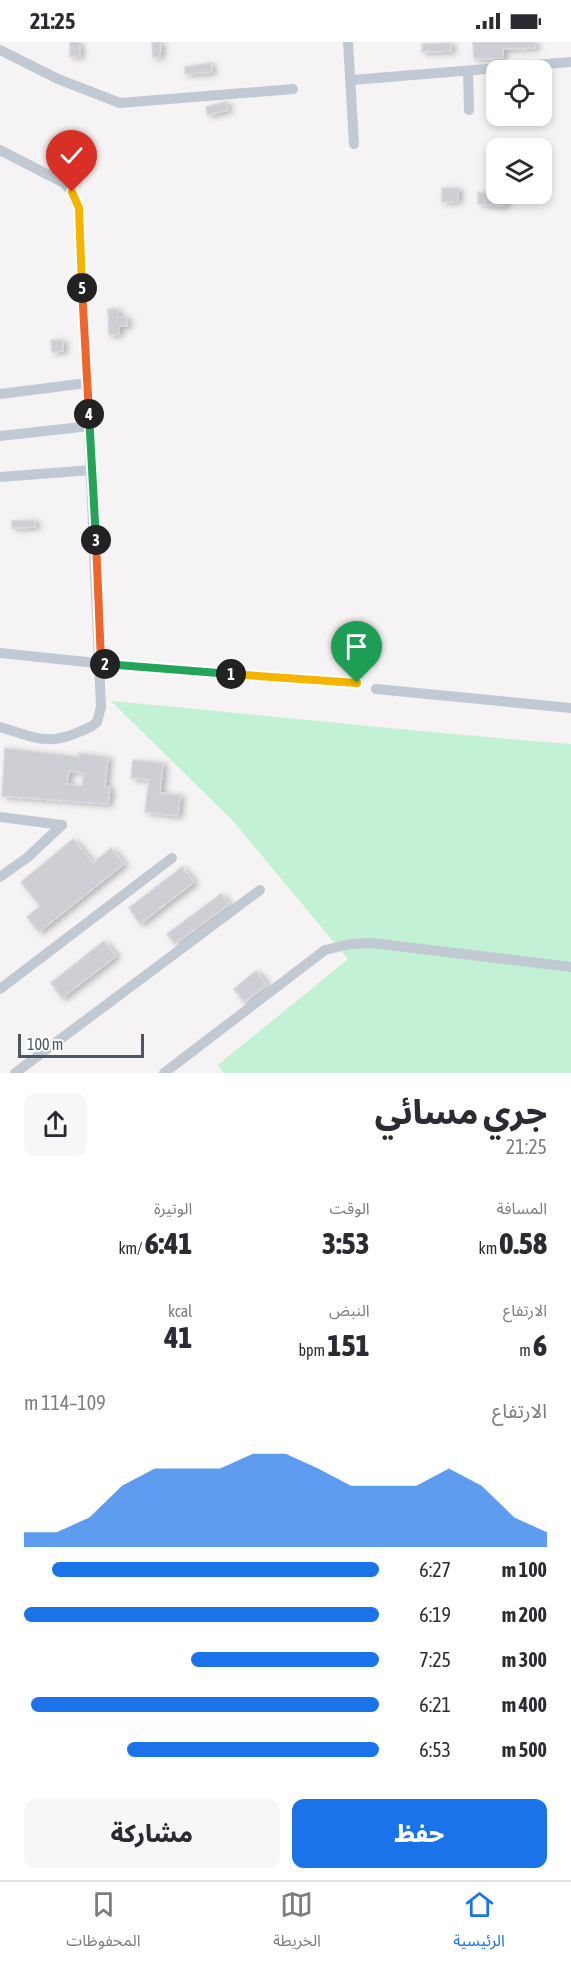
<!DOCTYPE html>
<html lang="ar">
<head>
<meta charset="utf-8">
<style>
  body { margin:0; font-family:"Asap Condensed","Noto Sans Arabic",sans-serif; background:#f7f7f7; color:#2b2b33; direction:rtl; height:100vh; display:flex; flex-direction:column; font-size:22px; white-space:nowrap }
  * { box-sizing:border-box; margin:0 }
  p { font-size:20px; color:#7c7c81 }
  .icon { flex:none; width:33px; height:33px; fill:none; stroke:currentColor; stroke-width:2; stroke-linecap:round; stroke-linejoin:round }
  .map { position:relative; height:1031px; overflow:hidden; direction:ltr }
  .details { display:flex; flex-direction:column; background:#fff; flex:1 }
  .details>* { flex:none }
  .buttons { position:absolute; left:486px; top:18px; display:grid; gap:12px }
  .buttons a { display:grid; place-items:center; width:66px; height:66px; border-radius:12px; background:#fff; box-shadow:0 3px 9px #0003; font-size:30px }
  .scale { position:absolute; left:18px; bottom:15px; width:126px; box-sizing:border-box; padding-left:6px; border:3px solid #4a5661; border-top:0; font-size:16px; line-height:21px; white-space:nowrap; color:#4a5661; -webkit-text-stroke:4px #fff; paint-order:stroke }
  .pin { position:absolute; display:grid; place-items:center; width:51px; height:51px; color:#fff; margin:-62px -26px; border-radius:50% 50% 50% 0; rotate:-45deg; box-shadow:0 0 6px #0007 }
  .pin .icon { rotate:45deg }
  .km { position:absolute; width:30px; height:30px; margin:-15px; border-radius:50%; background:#222; color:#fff; font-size:16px; line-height:30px; text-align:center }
  .round { display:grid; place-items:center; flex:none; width:63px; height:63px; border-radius:12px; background:#f7f7f7 }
  .head { display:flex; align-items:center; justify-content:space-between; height:102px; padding:0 24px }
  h1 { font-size:33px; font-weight:800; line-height:45px }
  .stats { display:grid; grid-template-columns:repeat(3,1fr); gap:9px; height:102px; padding:6px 24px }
  .stats div { display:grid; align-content:center }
  .stats b { font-size:30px; font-weight:800 }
  .stats small { font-size:16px; font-weight:400 }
  .stats p { font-size:16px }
  .chart { height:168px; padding:12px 24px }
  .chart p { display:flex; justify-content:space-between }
  .chart svg { width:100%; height:108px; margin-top:6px; fill:#1a73e8; opacity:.7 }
  .primary-button { display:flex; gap:12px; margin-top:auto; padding:12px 24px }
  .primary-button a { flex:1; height:69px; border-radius:12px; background:#1a73e8; color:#fff; font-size:24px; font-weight:800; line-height:69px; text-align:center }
  .primary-button a+a { background:#f7f7f7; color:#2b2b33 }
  ul { padding:0 24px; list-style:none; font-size:20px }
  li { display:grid; grid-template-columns:96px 72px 1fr; align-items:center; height:45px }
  li i { height:15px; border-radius:8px; background:#1a73e8 }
  .status { display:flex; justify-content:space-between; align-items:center; height:42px; padding:0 30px; background:#fff; direction:ltr }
  .status svg { height:16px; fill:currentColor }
  .tabs { display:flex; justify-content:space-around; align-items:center; height:84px; border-top:2px solid #e1e1e2; background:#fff; font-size:16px; color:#7c7c81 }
  .tabs a { display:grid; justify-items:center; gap:3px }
  .tabs .on { color:#1a73e8 }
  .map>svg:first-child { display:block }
</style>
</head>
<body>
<div class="status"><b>21:25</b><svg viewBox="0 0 49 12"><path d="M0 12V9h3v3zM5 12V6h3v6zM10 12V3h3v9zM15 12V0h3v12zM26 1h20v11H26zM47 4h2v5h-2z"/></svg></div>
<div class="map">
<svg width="571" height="1031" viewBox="0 0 571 1031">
  <defs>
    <filter id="shadow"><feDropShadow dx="4" dy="2" stdDeviation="3" flood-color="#0004"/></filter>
  </defs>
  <rect width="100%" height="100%" fill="#f5f3f3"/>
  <path fill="#c3f1d5" d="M111,659c153,14 306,31 460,43v329h-347l-6,-8 130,-106 -115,-138z"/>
  <g fill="#cdcfd5" stroke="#d7d9de" stroke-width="1.5" fill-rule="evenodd" filter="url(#shadow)">
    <path d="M70,0h9l1,14h-10z"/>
    <path d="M152,0h9l-1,15h-7z"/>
    <path d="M473,0h62v6l-32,1v9l-29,1z"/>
    <path d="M451,1v8l-29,1v-8z"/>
    <path d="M211,21l1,9 -27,2v-7z"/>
    <path d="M226,60l2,8 -20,5 -2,-8z"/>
    <path d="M487,143h9v9h10l-1,12 -27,-2v-12l9,1z"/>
    <path d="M442,146h16v13l-16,1z"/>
    <path d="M108,267h10v8h9v9h-8v8l-10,1z"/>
    <path d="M51,298h12v11l-11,1z"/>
    <path d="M35,478v7l-23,1v-7z"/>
    <path d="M5,706l74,9v-4l29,4 -3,29 5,1 -2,17 -106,-8zM69,729l15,2 -2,13 -15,-2z"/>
    <path d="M133,718l30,3 -3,30 20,2 -2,21 -33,-4 4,-32 -18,-2z"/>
    <path d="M73,797l20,24 18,-15 13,16 -85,68 -12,-15 13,-11 -19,-24z"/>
    <path d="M182,825l12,15 -54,42 -11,-16z"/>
    <path d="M221,852l8,10 -54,40 -8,-10z"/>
    <path d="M104,899l12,15 -54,42 -11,-15z"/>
    <path d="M256,929l11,14 -23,17 -10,-13z"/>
  </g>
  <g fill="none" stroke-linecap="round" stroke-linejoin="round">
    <g stroke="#c1cad2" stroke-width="10">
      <path d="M348,0l6,102"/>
      <path d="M0,8l58,29 62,24 173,-14"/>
      <path d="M468,29l1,39"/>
      <path d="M352,38l219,-18"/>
      <path d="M0,108l64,33 8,9 7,16 22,499 -4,15 -5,4c-42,21 -49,14 -92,1"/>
      <path d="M0,352l87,-11"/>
      <path d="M0,394l90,-10"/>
      <path d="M0,435l92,-7"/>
      <path d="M0,611l106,11 251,19"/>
      <path d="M376,647l195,19"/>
      <path d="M0,775l62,8"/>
      <path d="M0,835l28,-20 34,-32"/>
      <path d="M0,947l172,-131"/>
      <path d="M15,1031l245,-183"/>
      <path d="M164,1031l161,-123 25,-6 22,-1 199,24"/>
    </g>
  </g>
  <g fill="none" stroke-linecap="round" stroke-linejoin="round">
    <g stroke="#fff" stroke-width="12">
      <path id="split-1" d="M231,632l126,9"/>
    </g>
    <g stroke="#fff" stroke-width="12">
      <path id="split-2" d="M105,622l126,10"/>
    </g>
    <g stroke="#fff" stroke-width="12">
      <path id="split-3" d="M96,498l5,122 4,2"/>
    </g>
    <g stroke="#fff" stroke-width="12">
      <path id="split-4" d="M89,372l7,126"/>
    </g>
    <g stroke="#fff" stroke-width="12">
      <path id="split-5" d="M82,246l7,126"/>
    </g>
    <g stroke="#fff" stroke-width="12">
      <path id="split-6" d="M72,150l7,16 3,80"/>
    </g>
    <use href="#split-1" stroke="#f5b400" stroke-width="8"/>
    <use href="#split-2" stroke="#22a559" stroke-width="8"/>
    <use href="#split-3" stroke="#f0652b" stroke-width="8"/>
    <use href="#split-4" stroke="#22a559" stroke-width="8"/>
    <use href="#split-5" stroke="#f0652b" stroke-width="8"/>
    <use href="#split-6" stroke="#f5b400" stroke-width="8"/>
  </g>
</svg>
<div class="buttons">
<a><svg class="icon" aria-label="locate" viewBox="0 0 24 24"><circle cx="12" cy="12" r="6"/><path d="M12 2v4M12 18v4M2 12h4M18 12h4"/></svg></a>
<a><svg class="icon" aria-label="layers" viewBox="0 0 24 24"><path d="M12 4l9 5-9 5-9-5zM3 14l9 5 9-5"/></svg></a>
</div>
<div class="scale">100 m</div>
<div class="pin" style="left:357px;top:641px;background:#1e9e55"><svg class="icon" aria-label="arrive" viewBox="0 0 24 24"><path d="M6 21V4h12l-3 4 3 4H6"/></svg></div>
<div class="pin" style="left:72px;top:150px;background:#d93025"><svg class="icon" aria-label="check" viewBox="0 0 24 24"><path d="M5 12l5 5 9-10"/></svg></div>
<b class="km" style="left:231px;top:632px">1</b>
<b class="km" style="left:105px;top:622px">2</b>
<b class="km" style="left:96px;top:498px">3</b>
<b class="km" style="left:89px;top:372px">4</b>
<b class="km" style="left:82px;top:246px">5</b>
</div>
<section class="details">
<div class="head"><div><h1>جري مسائي</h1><p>21:25</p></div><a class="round"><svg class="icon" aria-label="share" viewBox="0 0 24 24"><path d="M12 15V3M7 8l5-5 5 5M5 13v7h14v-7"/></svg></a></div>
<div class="stats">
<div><p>المسافة</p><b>0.58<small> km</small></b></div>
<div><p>الوقت</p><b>3:53</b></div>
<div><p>الوتيرة</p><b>6:41<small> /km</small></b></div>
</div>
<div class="stats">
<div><p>الارتفاع</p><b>6<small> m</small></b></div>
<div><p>النبض</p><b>151<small> bpm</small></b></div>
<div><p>kcal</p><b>41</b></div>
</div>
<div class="chart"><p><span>الارتفاع</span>109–114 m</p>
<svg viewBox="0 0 160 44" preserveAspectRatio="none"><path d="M0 44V38L10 38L20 32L30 19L40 12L50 12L60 12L70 6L80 6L90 12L100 19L110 19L120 19L130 12L140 19L150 32L160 38V44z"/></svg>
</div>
<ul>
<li><b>100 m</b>6:27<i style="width:92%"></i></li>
<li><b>200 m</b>6:19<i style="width:100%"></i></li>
<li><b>300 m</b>7:25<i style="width:53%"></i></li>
<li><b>400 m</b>6:21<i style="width:98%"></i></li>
<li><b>500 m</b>6:53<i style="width:71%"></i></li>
</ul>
<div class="primary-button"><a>حفظ</a><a>مشاركة</a></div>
</section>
<nav class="tabs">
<a class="on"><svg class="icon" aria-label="home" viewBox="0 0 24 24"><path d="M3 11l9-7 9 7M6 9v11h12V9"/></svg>الرئيسية</a>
<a><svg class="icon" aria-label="map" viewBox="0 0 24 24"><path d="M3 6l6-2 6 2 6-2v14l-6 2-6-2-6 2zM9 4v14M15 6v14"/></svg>الخريطة</a>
<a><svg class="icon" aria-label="saved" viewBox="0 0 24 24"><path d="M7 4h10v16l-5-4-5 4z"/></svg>المحفوظات</a>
</nav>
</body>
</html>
